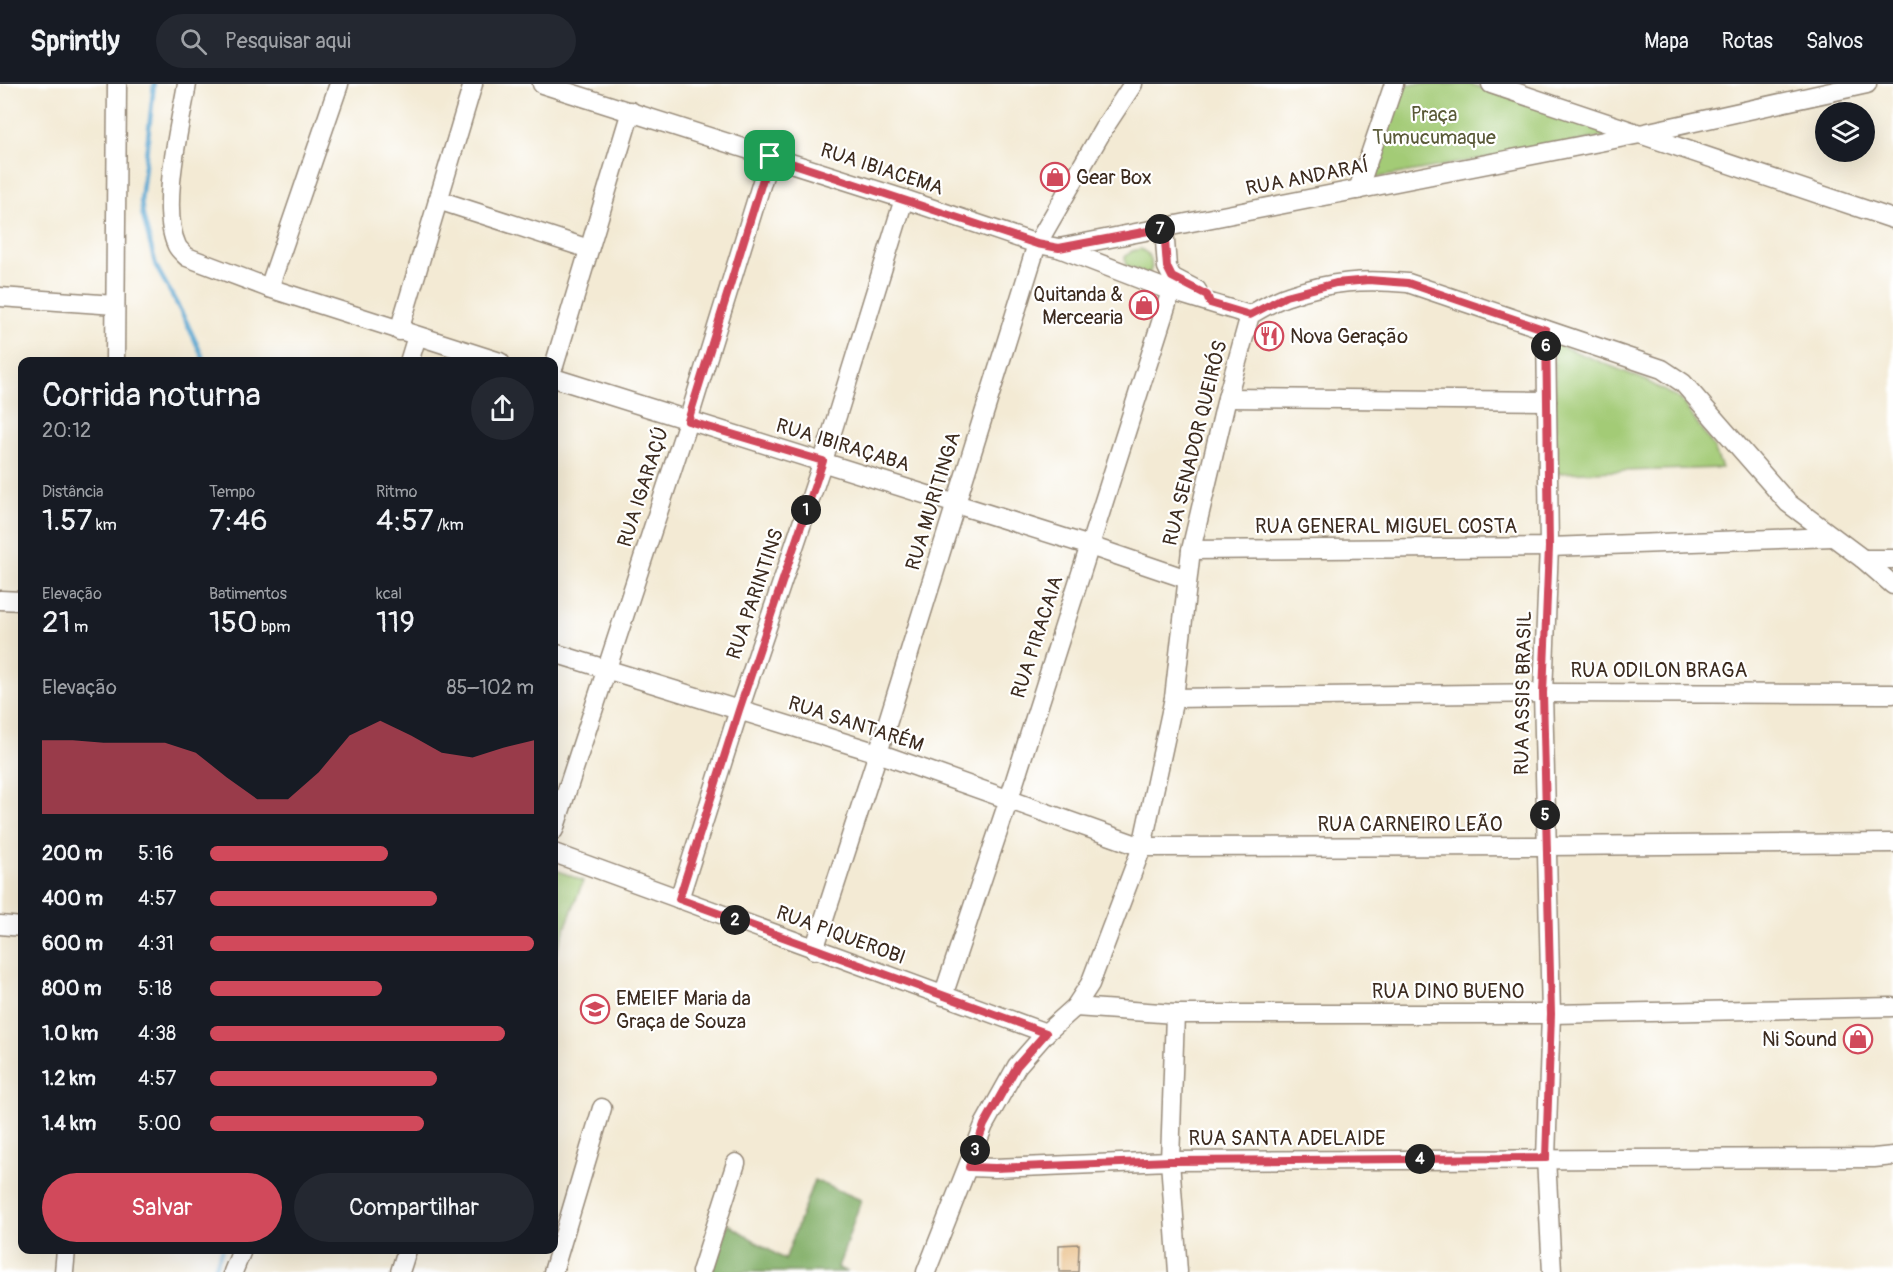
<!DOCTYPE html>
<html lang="pt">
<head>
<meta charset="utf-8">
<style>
  body { margin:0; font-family:Pangolin,sans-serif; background:#242831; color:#f1f3f6; height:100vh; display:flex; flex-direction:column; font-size:22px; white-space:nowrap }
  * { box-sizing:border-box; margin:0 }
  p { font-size:20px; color:#9ea1a6 }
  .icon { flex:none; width:33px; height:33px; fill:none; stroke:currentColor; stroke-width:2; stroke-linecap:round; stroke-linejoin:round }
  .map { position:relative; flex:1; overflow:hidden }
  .side { position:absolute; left:18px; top:273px; width:540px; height:897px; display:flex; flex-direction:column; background:#171b24; border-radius:12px; box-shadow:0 6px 24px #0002 }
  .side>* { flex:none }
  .fabs { position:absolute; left:1815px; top:18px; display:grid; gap:12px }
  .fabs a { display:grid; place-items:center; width:60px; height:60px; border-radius:50%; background:#171b24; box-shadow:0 6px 24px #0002; font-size:30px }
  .pin { position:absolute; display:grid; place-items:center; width:51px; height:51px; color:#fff; margin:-26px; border-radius:12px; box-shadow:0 3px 9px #0006 }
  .km { position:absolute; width:30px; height:30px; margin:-15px; border-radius:50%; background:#222; color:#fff; font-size:16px; line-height:30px; text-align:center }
  .round { display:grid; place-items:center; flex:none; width:63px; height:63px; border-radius:32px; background:#242831 }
  .headline { display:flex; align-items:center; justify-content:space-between; height:102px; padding:0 24px }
  h1 { font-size:33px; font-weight:600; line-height:45px }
  .stats { display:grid; grid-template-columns:repeat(3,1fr); gap:9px; height:102px; padding:6px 24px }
  .stats div { display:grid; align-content:center }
  .stats b { font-size:30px; font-weight:600 }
  .stats small { font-size:16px; font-weight:400 }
  .stats p { font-size:16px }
  .chart { height:168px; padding:12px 24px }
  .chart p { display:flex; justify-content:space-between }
  .chart svg { width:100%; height:108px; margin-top:6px; fill:#d1495b; opacity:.7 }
  .action { display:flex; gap:12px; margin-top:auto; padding:12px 24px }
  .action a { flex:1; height:69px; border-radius:36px; background:#d1495b; color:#fff; font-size:24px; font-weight:600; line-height:69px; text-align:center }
  .action a+a { background:#242831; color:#f1f3f6 }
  ul { padding:0 24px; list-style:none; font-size:20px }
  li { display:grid; grid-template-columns:96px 72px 1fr; align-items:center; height:45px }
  li i { height:15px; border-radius:8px; background:#d1495b }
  header { display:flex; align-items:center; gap:36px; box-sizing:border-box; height:84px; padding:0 30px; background:#171b24; border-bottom:2px solid #363941 }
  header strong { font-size:28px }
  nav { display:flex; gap:33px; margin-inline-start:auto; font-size:21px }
  .search { width:420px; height:54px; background:#242831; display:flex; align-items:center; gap:15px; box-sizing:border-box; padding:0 21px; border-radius:33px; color:#9ea1a6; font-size:22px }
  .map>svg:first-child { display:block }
</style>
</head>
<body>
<header>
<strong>Sprintly</strong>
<div class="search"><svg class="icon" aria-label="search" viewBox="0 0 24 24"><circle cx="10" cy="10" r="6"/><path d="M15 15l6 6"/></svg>Pesquisar aqui</div>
<nav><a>Mapa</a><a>Rotas</a><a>Salvos</a></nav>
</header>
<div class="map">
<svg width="1893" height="1188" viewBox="0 0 1893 1188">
  <rect width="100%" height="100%" fill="#fff"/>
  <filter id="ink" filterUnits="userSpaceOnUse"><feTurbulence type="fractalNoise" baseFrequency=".0167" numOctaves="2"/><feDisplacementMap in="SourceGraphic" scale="12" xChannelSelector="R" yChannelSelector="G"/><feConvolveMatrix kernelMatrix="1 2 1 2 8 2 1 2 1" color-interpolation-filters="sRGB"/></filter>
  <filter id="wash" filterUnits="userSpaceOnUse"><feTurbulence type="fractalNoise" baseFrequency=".008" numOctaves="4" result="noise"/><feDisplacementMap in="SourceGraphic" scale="24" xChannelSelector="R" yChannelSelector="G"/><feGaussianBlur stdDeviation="1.35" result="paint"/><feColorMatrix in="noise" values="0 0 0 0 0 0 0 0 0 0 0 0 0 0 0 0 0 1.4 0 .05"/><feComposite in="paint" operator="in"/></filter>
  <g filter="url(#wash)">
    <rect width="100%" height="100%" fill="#f3ead4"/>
    <g fill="#a3cb76" stroke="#6f7a4a" stroke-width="1.5">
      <path d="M1402,0h68l150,50 -251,45z"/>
      <path d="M1141,165l7,5 4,13 -3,7 -23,-8 -1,-9 7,-6z"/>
      <path d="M1554,259l91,37 36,20 32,46 9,22 -166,5z"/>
      <path d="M554,785l29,12 -29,77z"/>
    </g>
    <path fill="#82af67" stroke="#5e6c42" stroke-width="1.5" d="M814,1096l47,20 -23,68 10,4h-137l17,-48 57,36z"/>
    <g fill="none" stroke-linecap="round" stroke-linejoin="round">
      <g stroke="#55a4cf" stroke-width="4.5">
        <path d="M154,0l-13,117 2,15 13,50 30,55 19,41"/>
        <path d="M213,1188l9,-22"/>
      </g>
    </g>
    <g id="blocks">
      <path fill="#e7ba7f" d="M1079,1160l-1,28h-19v-27z"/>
    </g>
  </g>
  <g filter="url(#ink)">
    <use href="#blocks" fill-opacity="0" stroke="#978a79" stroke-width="1.5"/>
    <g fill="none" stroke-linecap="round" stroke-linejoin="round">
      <g stroke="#978a79" stroke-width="21">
        <g id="minor">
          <path d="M187,0c-7,41 -28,125 -10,162 2,4 7,8 10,11l82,31 231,74"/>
          <path d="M542,0l362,115 133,45 22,4 581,-114 227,-50"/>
          <path d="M1491,0l402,135"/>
          <path d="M1358,106l36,-106"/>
          <path d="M438,116l151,49"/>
          <path d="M1164,144l3,39 5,10 25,13"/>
          <path d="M1059,164l112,43 79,24"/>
          <path d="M269,204l70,-204"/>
          <path d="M0,213l115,8"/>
          <path d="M1546,246l3,217 -6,146 8,321 -5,144 6,114"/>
          <path d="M399,247l74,-247"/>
          <path d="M115,278l2,-278"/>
          <path d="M409,278l8,-26"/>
          <path d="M554,282l77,-255"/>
          <path d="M554,294l536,168 97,33"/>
          <path d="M1227,314l320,3"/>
          <path d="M1191,466l358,-3 284,-10"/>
          <path d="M1863,475h30"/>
          <path d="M0,516l22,1"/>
          <path d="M554,569l324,100 264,94 404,-1 347,-3"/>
          <path d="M1174,614l369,-5 350,1"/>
          <path d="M554,746l134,-409 82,-265"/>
          <path d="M554,769l492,180"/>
          <path d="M679,815l60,-189 84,-249 81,-262"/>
          <path d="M0,841l22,2"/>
          <path d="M814,866l64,-197 159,-509 67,-116 29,-44"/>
          <path d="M943,912l66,-197 162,-508"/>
          <path d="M1075,923l100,7h376l342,-7"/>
          <path d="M1175,930l-5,147 8,111"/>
          <path d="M969,1083l26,1 175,-7 704,-3 19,-2"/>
          <path d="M64,1188l2,-22"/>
          <path d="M233,1188l9,-22"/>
          <path d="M400,1188l7,-22"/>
          <path d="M553,1188l49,-164"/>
          <path d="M701,1188l35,-109"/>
          <path d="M926,1188l58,-147 33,-59 29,-33 29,-26 15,-23 52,-137 32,-149 17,-148 36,-152 23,-83c12,-7 25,-15 38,-19 43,-15 76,-17 120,-13l254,86 21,14 105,120 75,56 30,26"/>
        </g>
      </g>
      <use href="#minor" stroke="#fff" stroke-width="18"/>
    </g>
  </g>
  <g fill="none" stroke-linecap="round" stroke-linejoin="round" filter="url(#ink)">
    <g stroke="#fff" stroke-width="12">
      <path id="route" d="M770,72l267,88 22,4 105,-20 3,39 5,10 35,18 3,8 40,12 36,-19 50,-13 33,-3 39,3 138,47 3,217 -6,146 8,321 -5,144 -376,3 -175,7 -26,-1 15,-42 33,-59 29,-33 -367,-134 60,-189 84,-249 -135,-40z"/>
    </g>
    <use href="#route" stroke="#d1495b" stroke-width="8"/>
  </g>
  <defs>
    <g id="shop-ring" transform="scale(1.5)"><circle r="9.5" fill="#fff" stroke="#d1495b" stroke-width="1.5"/><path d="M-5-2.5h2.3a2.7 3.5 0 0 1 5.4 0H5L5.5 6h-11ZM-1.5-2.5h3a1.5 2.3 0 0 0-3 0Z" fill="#d1495b"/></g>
    <g id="restaurant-ring" transform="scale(1.5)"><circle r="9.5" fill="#fff" stroke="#d1495b" stroke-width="1.5"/><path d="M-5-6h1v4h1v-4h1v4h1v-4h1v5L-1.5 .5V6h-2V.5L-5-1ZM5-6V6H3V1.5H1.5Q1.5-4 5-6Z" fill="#d1495b"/></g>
    <g id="school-ring" transform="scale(1.5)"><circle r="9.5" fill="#fff" stroke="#d1495b" stroke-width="1.5"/><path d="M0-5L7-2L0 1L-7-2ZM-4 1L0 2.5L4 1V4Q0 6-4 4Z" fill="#d1495b"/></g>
  </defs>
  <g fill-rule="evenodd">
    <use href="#shop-ring" x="1055" y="93"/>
    <use href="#shop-ring" x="1144" y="221"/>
    <use href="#restaurant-ring" x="1269" y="252"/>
    <use href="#school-ring" x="595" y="925"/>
    <use href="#shop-ring" x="1858" y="955"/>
  </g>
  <g text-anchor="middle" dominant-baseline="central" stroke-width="4.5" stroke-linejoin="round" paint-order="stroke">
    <g font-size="20" fill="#5a5a38" stroke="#fff">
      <text x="1434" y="30">Praça<tspan x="1434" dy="23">Tumucumaque</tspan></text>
    </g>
    <g font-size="20" fill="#3b2a1e" stroke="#fff">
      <text transform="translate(882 85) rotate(18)">RUA IBIACEMA</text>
      <text transform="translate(1307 93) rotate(-11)">RUA ANDARAÍ</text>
      <text transform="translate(1195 359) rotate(-76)">RUA SENADOR QUEIRÓS</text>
      <text transform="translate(843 361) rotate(17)">RUA IBIRAÇABA</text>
      <text transform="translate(643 403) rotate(-72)">RUA IGARAÇÚ</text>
      <text transform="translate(933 417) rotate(-73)">RUA MURITINGA</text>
      <text x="1386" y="442">RUA GENERAL MIGUEL COSTA</text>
      <text transform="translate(755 510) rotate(-71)">RUA PARINTINS</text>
      <text transform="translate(1037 553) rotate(-72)">RUA PIRACAIA</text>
      <text x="1659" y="586">RUA ODILON BRAGA</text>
      <text transform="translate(1523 609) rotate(-89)">RUA ASSIS BRASIL</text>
      <text transform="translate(856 640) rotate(18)">RUA SANTARÉM</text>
      <text x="1410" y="740">RUA CARNEIRO LEÃO</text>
      <text transform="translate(841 851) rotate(20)">RUA PIQUEROBI</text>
      <text x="1448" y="907">RUA DINO BUENO</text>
      <text x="1287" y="1054">RUA SANTA ADELAIDE</text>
    </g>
    <g font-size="20" fill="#3b2a1e" stroke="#fff" text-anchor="start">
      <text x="1076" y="93">Gear Box</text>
      <text x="1123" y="210" text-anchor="end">Quitanda &amp;<tspan x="1123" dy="23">Mercearia</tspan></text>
      <text x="1290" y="252">Nova Geração</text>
      <text x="616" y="914">EMEIEF Maria da<tspan x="616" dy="23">Graça de Souza</tspan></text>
      <text x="1837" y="955" text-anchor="end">Ni Sound</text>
    </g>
  </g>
</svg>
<div class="fabs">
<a><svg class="icon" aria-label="layers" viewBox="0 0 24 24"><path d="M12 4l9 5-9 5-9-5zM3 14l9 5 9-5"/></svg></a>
</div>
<div class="pin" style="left:770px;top:72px;background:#1e9e55"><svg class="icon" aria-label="arrive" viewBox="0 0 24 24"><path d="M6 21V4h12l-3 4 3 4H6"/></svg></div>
<b class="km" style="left:806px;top:426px">1</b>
<b class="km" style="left:735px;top:836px">2</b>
<b class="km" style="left:975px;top:1066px">3</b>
<b class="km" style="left:1420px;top:1075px">4</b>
<b class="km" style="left:1545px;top:731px">5</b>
<b class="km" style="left:1546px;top:262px">6</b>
<b class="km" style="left:1160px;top:145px">7</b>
<section class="side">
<div class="headline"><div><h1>Corrida noturna</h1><p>20:12</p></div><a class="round"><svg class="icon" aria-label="share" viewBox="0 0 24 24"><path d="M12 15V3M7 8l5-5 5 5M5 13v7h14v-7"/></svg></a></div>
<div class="stats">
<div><p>Distância</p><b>1.57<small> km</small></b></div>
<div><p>Tempo</p><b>7:46</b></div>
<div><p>Ritmo</p><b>4:57<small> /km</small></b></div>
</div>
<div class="stats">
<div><p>Elevação</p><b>21<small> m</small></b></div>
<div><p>Batimentos</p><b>150<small> bpm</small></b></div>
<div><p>kcal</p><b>119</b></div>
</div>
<div class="chart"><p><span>Elevação</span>85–102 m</p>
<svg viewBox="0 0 160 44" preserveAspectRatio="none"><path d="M0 44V14L10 14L20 15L30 15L40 15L50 19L60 29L70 38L80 38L90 27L100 12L110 6L120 12L130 19L140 21L150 17L160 14V44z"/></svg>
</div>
<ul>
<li><b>200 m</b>5:16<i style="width:55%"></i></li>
<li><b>400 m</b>4:57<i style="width:70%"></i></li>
<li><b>600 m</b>4:31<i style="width:100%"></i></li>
<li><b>800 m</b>5:18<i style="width:53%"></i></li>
<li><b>1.0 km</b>4:38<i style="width:91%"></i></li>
<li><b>1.2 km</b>4:57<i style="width:70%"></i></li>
<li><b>1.4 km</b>5:00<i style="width:66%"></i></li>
</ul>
<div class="action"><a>Salvar</a><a>Compartilhar</a></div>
</section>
</div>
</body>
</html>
